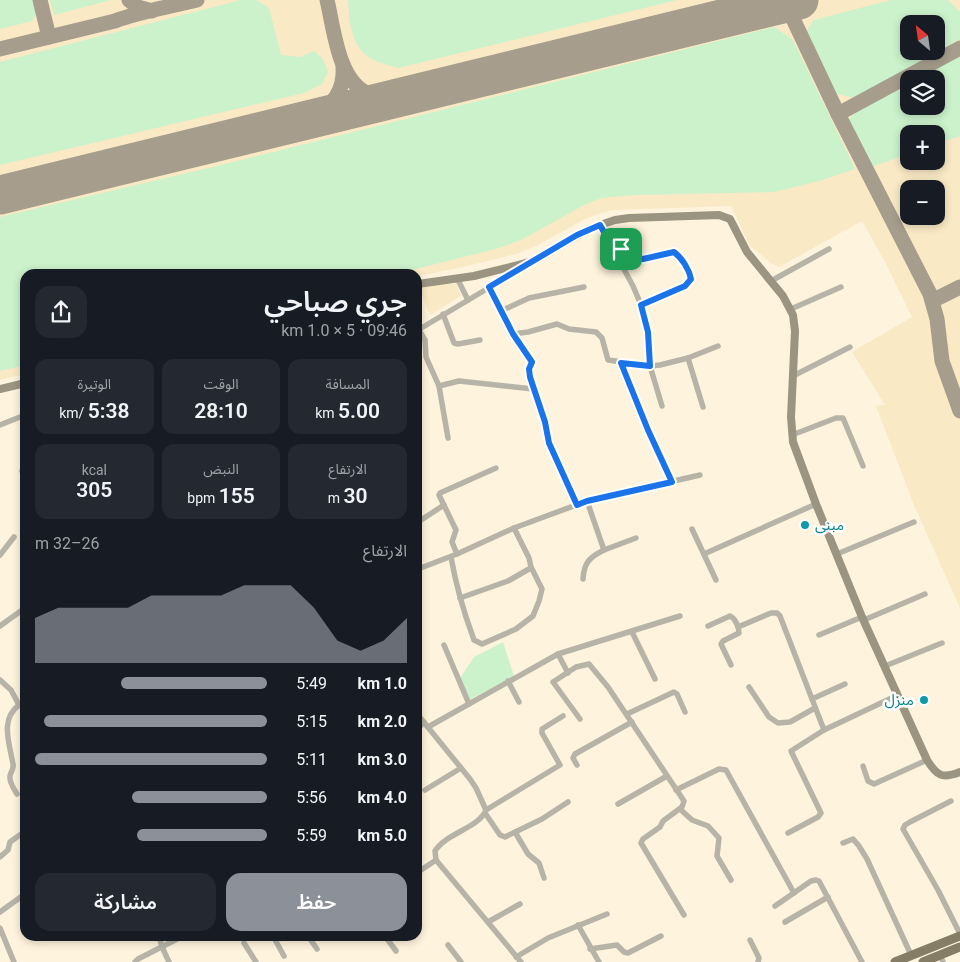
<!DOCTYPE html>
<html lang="ar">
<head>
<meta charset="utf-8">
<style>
  body { margin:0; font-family:Roboto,"Noto Sans Arabic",sans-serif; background:#242831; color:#f1f3f6; direction:rtl; height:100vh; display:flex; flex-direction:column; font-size:19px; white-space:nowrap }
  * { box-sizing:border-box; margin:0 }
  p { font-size:16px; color:#9ea1a6 }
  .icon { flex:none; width:28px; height:28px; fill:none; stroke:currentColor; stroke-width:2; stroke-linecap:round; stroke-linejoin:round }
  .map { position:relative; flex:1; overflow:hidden; direction:ltr }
  .panel { position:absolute; left:20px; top:269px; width:402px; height:672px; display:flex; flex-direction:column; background:#171b24; border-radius:15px; box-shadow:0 2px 8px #0003; direction:rtl }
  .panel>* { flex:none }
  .needle { width:32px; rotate:331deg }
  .tools { position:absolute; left:900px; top:15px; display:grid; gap:10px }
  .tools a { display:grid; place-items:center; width:45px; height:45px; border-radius:10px; background:#171b24; box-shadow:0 2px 8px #0003; font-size:25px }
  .pin { position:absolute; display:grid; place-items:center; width:42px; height:42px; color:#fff; margin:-21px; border-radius:10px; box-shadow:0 2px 8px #0006 }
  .round { display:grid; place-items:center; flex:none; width:52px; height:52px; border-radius:15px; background:#242831 }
  .head { display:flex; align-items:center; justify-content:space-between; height:85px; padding:0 15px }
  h1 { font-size:28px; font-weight:600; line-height:38px }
  .figures { display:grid; grid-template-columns:repeat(3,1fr); gap:8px; height:85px; padding:5px 15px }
  .figures div { display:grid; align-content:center; border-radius:12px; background:#242831; text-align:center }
  .figures b { font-size:21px; font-weight:600 }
  .figures small { font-size:14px; font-weight:400 }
  .figures p { font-size:14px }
  .chart { height:140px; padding:10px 15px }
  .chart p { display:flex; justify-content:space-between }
  .chart svg { width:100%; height:90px; margin-top:5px; fill:#8c9099; opacity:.7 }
  .action { display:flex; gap:10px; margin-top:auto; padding:10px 15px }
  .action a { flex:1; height:58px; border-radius:15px; background:#8c9099; color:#fff; font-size:20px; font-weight:600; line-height:58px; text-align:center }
  .action a+a { background:#242831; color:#f1f3f6 }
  ul { padding:0 15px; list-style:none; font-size:16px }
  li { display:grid; grid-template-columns:80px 60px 1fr; align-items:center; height:38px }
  li i { height:12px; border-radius:6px; background:#8c9099 }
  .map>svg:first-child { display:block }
</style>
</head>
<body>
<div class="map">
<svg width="960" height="962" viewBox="0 0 960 962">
  <rect width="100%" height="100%" fill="#fef3dc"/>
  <g fill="#f9e9c5" fill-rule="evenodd">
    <path d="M0,0h960v608l-46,-103 -38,-99 9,-1 -33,-53 60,-35 -28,-57 -22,-39 -83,46 -8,-4 -21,-17 -19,-40 -117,4 -13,3 -18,7 -47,26 -20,8 -62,15 -36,7v-2h-393v100l-25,6zM909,24h27v27h-27zM909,79h27v27h-27zM909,134h27v27h-27zM909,189h27v27h-27z"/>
    <path d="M438,284h18l5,12 -31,19 -12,-29z"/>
  </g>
  <g fill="#cbf2cb" fill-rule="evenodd">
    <path d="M0,0h33l4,12 -5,9 -32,8z"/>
    <path d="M50,0h61l-57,15z"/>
    <path d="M241,0h15l13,8 12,47 19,2 14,-6 9,8 5,13 -6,12 -18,9 -304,72v-103z"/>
    <path d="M348,0h329l-279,68c-8,-3 -19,-5 -26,-9 -21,-11 -23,-38 -24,-59z"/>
    <path d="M891,0h57l12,12v27l-105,59 -18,-4 -5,-5 -26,-51 1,-8 7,-10zM909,24h27v27h-27z"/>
    <path d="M774,27l19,13 62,129 -36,12 -45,11 -140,3 -33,3 -19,8 -59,33 -24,9 -103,26h-371v91l-25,6v-154l221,-52z"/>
    <path d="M960,52v84l-24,8v-10h-27v20l-38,13 -21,-39 -1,-7 5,-10 55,-31v26h27v-27h-25z"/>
    <path d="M503,642l11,34 -45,24 -9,-22 14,-21z"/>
  </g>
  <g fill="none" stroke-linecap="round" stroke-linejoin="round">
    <g stroke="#a69d8c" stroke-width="15">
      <path d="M40,0l9,37"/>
      <path d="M129,0l9,7 14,4"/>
      <path d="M327,0c7,29 11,82 42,94 8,3 18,3 27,4"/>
      <path d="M786,4l52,110 92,180 7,25 5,42 18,50"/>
      <path d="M0,49l115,-28c26,-10 55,-14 82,-21"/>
      <path d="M838,114l122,-66"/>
      <path d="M312,119c20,-13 33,-28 31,-52"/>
      <path d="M932,301l28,-14"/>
    </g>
    <path stroke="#a69d8c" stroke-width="39" d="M0,195l799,-195"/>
    <g stroke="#b7b4a7" stroke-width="5.5">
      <path d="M600,225l33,61 8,19 7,27 2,34 12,40"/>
      <path d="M613,248l16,3 8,7 6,1 31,-7c8,6 18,20 16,30l-5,4 -44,19"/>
      <path d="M457,278l11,22"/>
      <path d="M771,281l58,-32"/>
      <path d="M489,287l24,47 18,26 -2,12 1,5 15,45 4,21 28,62"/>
      <path d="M791,309l50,-22"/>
      <path d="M501,311l28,-13 55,-11"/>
      <path d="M443,314l11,29 4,1 22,-4"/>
      <path d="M418,330l109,-65"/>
      <path d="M419,330l6,10 1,17 13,29 9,52"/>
      <path d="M513,334l15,-2 29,-8 12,5 27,3 6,6 6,22 42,6 10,-1 28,-7 30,-12"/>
      <path d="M688,358l15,49"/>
      <path d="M621,363l27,67 24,51"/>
      <path d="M793,376l57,-29"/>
      <path d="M439,386l20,-5 74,8"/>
      <path d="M0,425l25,-10"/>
      <path d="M792,435l44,-17h7l20,48"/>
      <path d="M22,471l3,7"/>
      <path d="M587,501l17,49 32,-12"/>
      <path d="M418,522l26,-17"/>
      <path d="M692,529l24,51"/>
      <path d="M457,554l-5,-12 4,-12 -17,-35 1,-2 56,-25"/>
      <path d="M704,554l112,-50"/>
      <path d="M837,554l77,-32"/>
      <path d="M0,555l14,-18"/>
      <path d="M451,557c5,29 13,56 23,83l8,4 34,-15 17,-13 6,-15 3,-12 -11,-22"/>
      <path d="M418,569l39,-15 57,-26 73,-27 113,-26"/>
      <path d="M583,579c1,-17 7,-22 21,-29"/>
      <path d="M460,598l48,-17 21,-12 2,-2 -2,-9 -15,-30"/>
      <path d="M864,620l61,-26"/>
      <path d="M0,626l25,-18"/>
      <path d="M708,626l22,-10c5,2 9,11 9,17l-16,8 -2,3 10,21"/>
      <path d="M738,627l33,-14h6l3,3 44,114 74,-35"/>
      <path d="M632,632l23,47"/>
      <path d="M819,635l43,-18"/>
      <path d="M444,645l25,59"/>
      <path d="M558,654l10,19"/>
      <path d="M885,666l57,-23"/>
      <path d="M0,680l11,10 8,15 6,-2"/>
      <path d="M508,681l11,21"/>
      <path d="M749,687l20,30 9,6 12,-1 25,-14"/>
      <path d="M812,699l33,-15"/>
      <path d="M627,714l47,-22 3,2 8,18"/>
      <path d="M418,715l52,64 6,9 10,22"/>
      <path d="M580,719l-27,-37 23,-15 13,-3 19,23 76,114 -2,6 -19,14 -3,6 -17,12 -2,4 43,72"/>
      <path d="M428,727l130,-73 122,-38"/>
      <path d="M418,729l6,-7"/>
      <path d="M577,765l-4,-7 2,-4 57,-32"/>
      <path d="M863,766l5,15 6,3 53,-24"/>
      <path d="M425,790l36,-22"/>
      <path d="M676,790l43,-21 7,1 68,123"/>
      <path d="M17,794c-3,-5 -8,-12 -7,-18 1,-5 4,-7 3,-12 -4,-22 -13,-45 6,-59"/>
      <path d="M951,801l-41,21 -5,3 -2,4 35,61 22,44"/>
      <path d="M618,804l49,-28"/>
      <path d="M680,809l12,11 16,6 11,12 -2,18 14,24"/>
      <path d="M485,813l15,22 5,2 37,-18 26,-17"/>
      <path d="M515,832l13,22 11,9 5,15"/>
      <path d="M788,833l30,-16 3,-4 -30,-62 33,-21"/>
      <path d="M843,843l10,-4 6,7 8,13 44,96"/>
      <path d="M0,857l8,-7 2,-8 14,-10"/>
      <path d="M418,872l18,-12"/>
      <path d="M775,906l36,-25 5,-1 3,1 43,81"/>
      <path d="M0,912l25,-18"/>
      <path d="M488,922l32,-18"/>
      <path d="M785,922l43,-25"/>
      <path d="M578,925l21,37"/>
      <path d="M0,928l14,34"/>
      <path d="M159,936l3,11 7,15"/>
      <path d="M273,936l11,20"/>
      <path d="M308,936l9,13"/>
      <path d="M385,936l11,15"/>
      <path d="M750,940l9,18 -1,4"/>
      <path d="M244,943l12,19"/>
      <path d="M448,945l13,17"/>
      <path d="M590,949l27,-4 7,7 4,1 33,-17"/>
      <path d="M940,955l3,7"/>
      <path d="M516,957l32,-19 59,-24"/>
      <path d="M135,962l3,-3 45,-23"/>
      <path d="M521,962l-85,-102 -1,-9c11,-18 44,-23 51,-41l74,-45 -18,-32v-4l21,-13"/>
    </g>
    <g stroke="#9a9481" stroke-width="8">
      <path d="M418,284l56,-8 60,-15 57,-33 24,-8 14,-2 90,-3 11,4 17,33 36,44 10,19 2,16 -4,86 2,25 23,62 46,113 65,143c10,16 15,19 33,12"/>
      <path d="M0,389l25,-6"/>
    </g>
    <g stroke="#857d66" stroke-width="9">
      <path d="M895,962l65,-26"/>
      <path d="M923,962l37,-15"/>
    </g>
  </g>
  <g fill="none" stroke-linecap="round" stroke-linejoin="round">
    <g stroke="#fff" stroke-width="10">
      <path id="route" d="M600,225l13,23 16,3 8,7 6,1 31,-7c8,6 15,17 17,27l-6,7 -44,19 7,27 2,34 -29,-3 27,67 24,52 -85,19 -10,4 -28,-62 -4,-21 -15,-45 -1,-8 3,-7 -19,-28 -24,-47 88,-52z"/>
    </g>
    <use href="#route" stroke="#1a73e8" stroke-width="6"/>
  </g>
  <g fill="#0f9aa8" stroke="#fff" stroke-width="2">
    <circle cx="805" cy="525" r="5"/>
    <circle cx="924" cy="700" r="5"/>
  </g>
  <g text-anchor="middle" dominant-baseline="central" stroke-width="5" stroke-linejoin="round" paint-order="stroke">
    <g font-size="15" fill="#0d838f" stroke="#fff" text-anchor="start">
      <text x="815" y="525">مبنى</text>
      <text x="914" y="700" text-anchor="end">منزل</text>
    </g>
  </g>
</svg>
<div class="tools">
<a><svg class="needle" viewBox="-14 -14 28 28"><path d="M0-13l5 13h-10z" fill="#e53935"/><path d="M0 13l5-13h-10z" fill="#9ea1a6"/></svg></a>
<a><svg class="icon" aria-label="layers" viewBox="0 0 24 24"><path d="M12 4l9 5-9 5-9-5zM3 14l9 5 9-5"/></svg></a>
<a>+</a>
<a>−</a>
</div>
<div class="pin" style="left:621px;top:249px;background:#1e9e55"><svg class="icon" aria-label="arrive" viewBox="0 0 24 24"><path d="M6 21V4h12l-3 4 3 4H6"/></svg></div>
<section class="panel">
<div class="head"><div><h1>جري صباحي</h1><p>09:46 · 5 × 1.0 km</p></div><a class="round"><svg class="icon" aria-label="share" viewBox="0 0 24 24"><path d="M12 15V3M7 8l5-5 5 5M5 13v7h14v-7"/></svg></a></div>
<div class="figures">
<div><p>المسافة</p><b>5.00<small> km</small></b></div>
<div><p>الوقت</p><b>28:10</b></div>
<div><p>الوتيرة</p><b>5:38<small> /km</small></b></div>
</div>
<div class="figures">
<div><p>الارتفاع</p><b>30<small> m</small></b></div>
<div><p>النبض</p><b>155<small> bpm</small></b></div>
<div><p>kcal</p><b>305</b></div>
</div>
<div class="chart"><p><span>الارتفاع</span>26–32 m</p>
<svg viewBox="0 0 160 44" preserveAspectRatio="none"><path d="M0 44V22L10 17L20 17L30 17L40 17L50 11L60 11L70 11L80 11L90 6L100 6L110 6L120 17L130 33L140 38L150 33L160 22V44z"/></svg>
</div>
<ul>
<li><b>1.0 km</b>5:49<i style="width:63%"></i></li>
<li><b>2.0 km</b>5:15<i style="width:96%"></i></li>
<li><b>3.0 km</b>5:11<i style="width:100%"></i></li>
<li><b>4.0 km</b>5:56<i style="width:58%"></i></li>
<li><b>5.0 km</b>5:59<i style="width:56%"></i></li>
</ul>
<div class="action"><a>حفظ</a><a>مشاركة</a></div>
</section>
</div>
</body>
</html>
